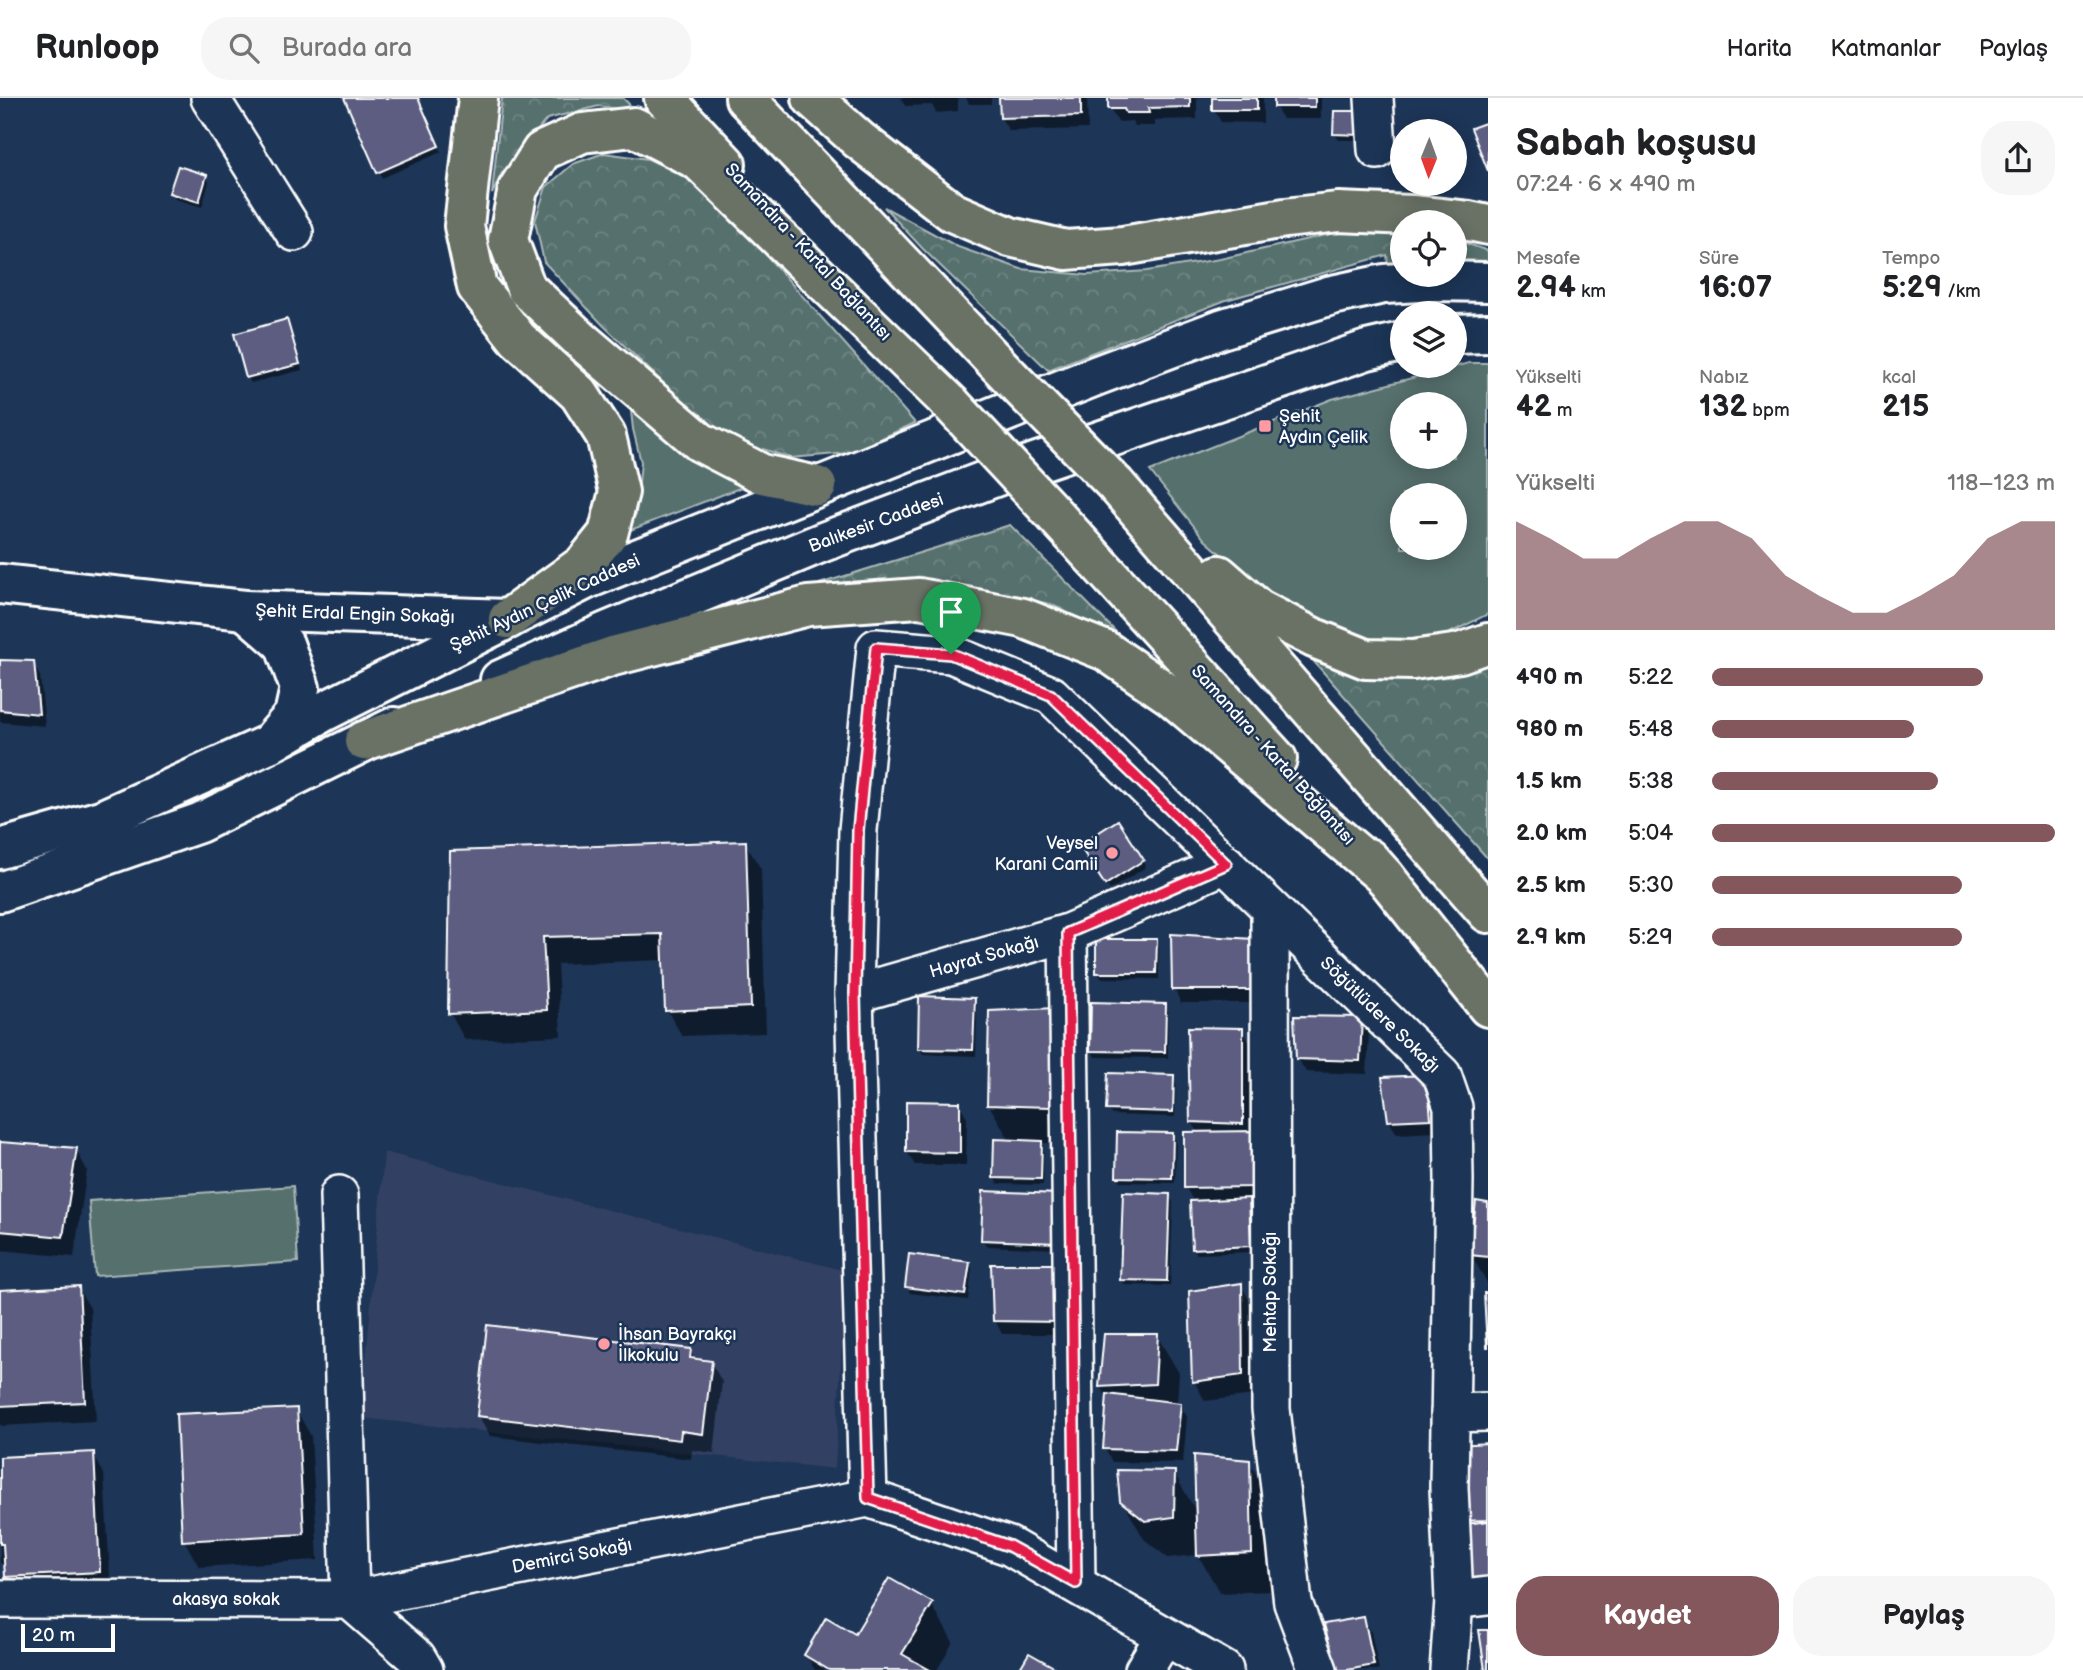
<!DOCTYPE html>
<html lang="tr">
<head>
<meta charset="utf-8">
<style>
  body { margin:0; font-family:"Balsamiq Sans",sans-serif; background:#f6f6f6; color:#202124; height:100vh; display:flex; flex-direction:column; font-size:26px; white-space:nowrap }
  * { box-sizing:border-box; margin:0 }
  p { font-size:23px; color:#757577 }
  .icon { flex:none; width:38px; height:38px; fill:none; stroke:currentColor; stroke-width:2; stroke-linecap:round; stroke-linejoin:round }
  .map { position:relative; flex:1; overflow:hidden }
  .details { display:flex; flex-direction:column; background:#fff; width:595px }
  .details>* { flex:none }
  .needle { width:46px; rotate:181deg }
  .fabs { position:absolute; left:1390px; top:21px; display:grid; gap:14px }
  .fabs a { display:grid; place-items:center; width:77px; height:77px; border-radius:50%; background:#fff; box-shadow:0 4px 18px #0003; font-size:35px }
  .scale { position:absolute; left:21px; bottom:18px; width:94px; box-sizing:border-box; padding-left:7px; border:4px solid #fff; border-top:0; font-size:19px; line-height:24px; white-space:nowrap; color:#fff; -webkit-text-stroke:5px #1d3557; paint-order:stroke }
  .pin { position:absolute; display:grid; place-items:center; width:60px; height:60px; color:#fff; margin:-72px -30px; border-radius:50% 50% 50% 0; rotate:-45deg; box-shadow:0 0 7px #0007 }
  .pin .icon { rotate:45deg }
  .round { display:grid; place-items:center; flex:none; width:74px; height:74px; border-radius:28px; background:#f6f6f6 }
  .headline { display:flex; align-items:center; justify-content:space-between; height:119px; padding:0 28px }
  h1 { font-size:38px; font-weight:800; line-height:52px }
  .metrics { display:grid; grid-template-columns:repeat(3,1fr); gap:10px; height:119px; padding:7px 28px }
  .metrics div { display:grid; align-content:center }
  .metrics b { font-size:30px; font-weight:800 }
  .metrics small { font-size:19px; font-weight:400 }
  .metrics p { font-size:19px }
  .chart { height:196px; padding:14px 28px }
  .chart p { display:flex; justify-content:space-between }
  .chart svg { width:100%; height:126px; margin-top:7px; fill:#84575d; opacity:.7 }
  .button { display:flex; gap:14px; margin-top:auto; padding:14px 28px }
  .button a { flex:1; height:80px; border-radius:28px; background:#84575d; color:#fff; font-size:28px; font-weight:800; line-height:80px; text-align:center }
  .button a+a { background:#f6f6f6; color:#202124 }
  ul { padding:0 28px; list-style:none; font-size:23px }
  li { display:grid; grid-template-columns:112px 84px 1fr; align-items:center; height:52px }
  li i { height:18px; border-radius:9px; background:#84575d }
  header { display:flex; align-items:center; gap:42px; box-sizing:border-box; height:98px; padding:0 35px; background:#fff; border-bottom:2px solid #e0e0e0 }
  header strong { font-size:33px }
  nav { display:flex; gap:38px; margin-inline-start:auto; font-size:24px }
  .search { width:490px; height:63px; background:#f6f6f6; display:flex; align-items:center; gap:18px; box-sizing:border-box; padding:0 24px; border-radius:28px; color:#757577; font-size:26px }
  main { display:flex; flex:1; min-height:0 }
  .map>svg:first-child { display:block }
</style>
</head>
<body>
<header>
<strong>Runloop</strong>
<div class="search"><svg class="icon" aria-label="search" viewBox="0 0 24 24"><circle cx="10" cy="10" r="6"/><path d="M15 15l6 6"/></svg>Burada ara</div>
<nav><a>Harita</a><a>Katmanlar</a><a>Paylaş</a></nav>
</header>
<main>
<div class="map">
<svg width="1488" height="1572" viewBox="0 0 1488 1572">
  <defs>
    <pattern id="forest-crowns" width="20" height="18" patternUnits="userSpaceOnUse" patternTransform="scale(1.75)"><rect width="20" height="18" fill="#56706d"/><path d="M2 6a3 3 0 1 1 6 0M12 15a3 3 0 1 1 6 0" fill="none" stroke="#6f8583"/></pattern>
  </defs>
  <rect width="100%" height="100%" fill="#1d3557"/>
  <filter id="ink" filterUnits="userSpaceOnUse"><feTurbulence type="fractalNoise" baseFrequency=".0143" numOctaves="2"/><feDisplacementMap in="SourceGraphic" scale="14" xChannelSelector="R" yChannelSelector="G"/><feConvolveMatrix kernelMatrix="1 2 1 2 8 2 1 2 1" color-interpolation-filters="sRGB"/></filter>
  <g filter="url(#ink)">
    <path fill="#304164" d="M384,1054l462,119 -11,198 -474,-51z"/>
    <g fill="#56706d" stroke="#aab8b6" stroke-width="2" fill-rule="evenodd">
      <path d="M1469,265h19v251l-40,20 -62,9 -68,-18 -56,-35 -57,-50 -55,-69 182,-72zM1402,306h52v53h-52zM1402,397h52v53h-52z"/>
      <path d="M630,304l120,82 -127,49 13,-19 5,-52 -8,-33z"/>
      <path d="M293,1088l5,76 -203,14 -6,-75z"/>
    </g>
    <g fill="url(#forest-crowns)" stroke="#aab8b6" stroke-width="2">
      <path d="M502,0h121l14,14 -38,-6 -52,13 -45,54 -10,21z"/>
      <path d="M604,55l44,6 56,26 211,238 -66,30 -59,5 -27,-9 -4,8 -48,-28 -108,-104 -59,-63 -9,-41 11,-34 27,-23z"/>
      <path d="M884,109l74,40 63,22 66,6 60,-4 73,-12 110,-25 57,-5 15,3v33l-14,1 -1,-11 -161,45 -178,70 -125,-121z"/>
      <path d="M1454,141l34,12v13h-34z"/>
      <path d="M1010,427l114,115 -74,-36 -65,-14 -63,-8 -103,2z"/>
      <path d="M1309,558l44,18 41,6 54,-3 40,-13v195z"/>
    </g>
    <g fill="#0007">
      <path d="M346,0h71l24,54 -59,26z"/>
      <path d="M901,0h57v13l-22,2 -4,-8 -27,1z"/>
      <path d="M966,0h25v6h-22z"/>
      <path d="M1001,0h86l1,31 -79,2 -8,-13z"/>
      <path d="M1110,0h87v21l-42,1v6h-20l-3,-5 -14,1 -8,-14z"/>
      <path d="M1213,0h50v25l-42,-1 -7,-13z"/>
      <path d="M1275,0h46v21h-38l-8,-13z"/>
      <path d="M1359,15l3,27h-23l-4,-6z"/>
      <path d="M206,78l3,6 -7,25 -27,-8 -4,-6z"/>
      <path d="M286,223l4,6 12,43 -51,13 -3,-6z"/>
      <path d="M0,564l32,1 8,13 5,50 -45,-4z"/>
      <path d="M1118,725l28,44 -36,23 -29,-44z"/>
      <path d="M745,745l16,26 5,164 -84,3 -15,-26 -2,-50 -108,4 4,72 -96,4 -15,-27 2,-161z"/>
      <path d="M1156,843l3,6v32l-58,-1 -3,-6z"/>
      <path d="M1253,843l5,62h-77l-7,-14z"/>
      <path d="M974,901l3,6 -1,51 -53,-2 -4,-6z"/>
      <path d="M1165,907l3,6v47l-73,-1 -3,-6z"/>
      <path d="M1054,912l17,134 -29,-1 2,5 -1,37 -45,-1 -3,-6 15,-37 -21,-36z"/>
      <path d="M1361,921l8,13 -2,42 -61,-2 -8,-13z"/>
      <path d="M1242,932l12,20 6,150h-12l3,6 2,46 -56,2 -4,-6 1,-46 -8,-14 13,-54 -7,-12z"/>
      <path d="M1173,979l3,6 -1,34 -63,-2 -4,-6z"/>
      <path d="M1384,980l50,12 3,42 -40,2 -8,-13z"/>
      <path d="M959,1006l8,13 -1,48h-51l-8,-13z"/>
      <path d="M1172,1037l4,6 -1,42 -54,-1 -3,-6z"/>
      <path d="M0,1046l76,6 11,20 -13,87 -74,-7z"/>
      <path d="M1058,1098l1,53 -73,-3 -3,-6z"/>
      <path d="M1169,1098l4,6 -3,84 -45,-1 -3,-6z"/>
      <path d="M1488,1106v80l-17,-29z"/>
      <path d="M969,1165l3,6 -4,31 -58,-7 -3,-7z"/>
      <path d="M1061,1168l7,68h-66l-7,-14z"/>
      <path d="M1241,1187l11,20 2,90 -49,6 -11,-20z"/>
      <path d="M78,1190l12,20 6,113 -95,5 -1,-2v-132z"/>
      <path d="M1105,1238h52l22,37 -2,31h3l7,13 -4,46 -71,-1 -7,-13 4,-49 -8,-13z"/>
      <path d="M690,1252l6,11 15,1 11,20 -8,71 -22,-3 -1,9 -201,-23 -12,-20z"/>
      <path d="M296,1312l15,26 7,124 -119,7 -15,-27z"/>
      <path d="M1488,1347v169l-27,-88z"/>
      <path d="M93,1356l11,20 7,118 -93,4 -11,-20 -1,-12 -6,-1v-104z"/>
      <path d="M1249,1364l22,38 1,91 -52,2 -25,-43v5l-27,3 -24,-19 -22,-39 52,-27 23,40z"/>
      <path d="M931,1506l22,38 -16,28h-122l-9,-15 50,-18z"/>
      <path d="M1363,1521l8,13 8,38h-41z"/>
    </g>
    <g fill="#5b5d81" stroke="#fff" stroke-width="2">
      <path d="M344,0h74l21,48 -62,27z"/>
      <path d="M999,0h82v18l-81,2z"/>
      <path d="M1108,0h82v9l-42,1 1,5h-23l-2,-4h-16z"/>
      <rect x="1212" y="0" width="45" height="12"/>
      <rect x="1274" y="0" width="41" height="9"/>
      <path d="M1334,13h26v24l-27,-1z"/>
      <path d="M1488,24v49l-17,-43z"/>
      <path d="M178,68l29,9 -8,27 -30,-9z"/>
      <path d="M287,221l13,45 -54,14 -12,-44z"/>
      <path d="M0,562l34,1 5,53 -39,-4z"/>
      <path d="M1118,722l26,40 -39,25 -26,-40z"/>
      <path d="M746,743l5,166 -86,4 -3,-77 -119,3 4,73 -99,4 2,-163z"/>
      <path d="M1171,836l83,5 -2,51h-80z"/>
      <path d="M1096,841h61l-1,34h-60z"/>
      <path d="M919,898l56,2 -2,52 -55,-1z"/>
      <path d="M1091,904l75,2 -1,48 -75,-1z"/>
      <path d="M1055,910l-5,99 -63,-2 2,-94z"/>
      <path d="M1294,918l68,1 -2,44 -64,-2z"/>
      <path d="M1188,929l55,1v96l-53,-2z"/>
      <path d="M1108,975l66,2 -1,37 -67,-2z"/>
      <path d="M1427,977l4,44 -43,2 -6,-44z"/>
      <path d="M906,1003l54,1v51l-54,-1z"/>
      <path d="M1253,1033l1,56 -70,1v-56z"/>
      <path d="M1117,1034l56,1 -1,45 -56,-1z"/>
      <path d="M994,1041l48,2 -1,38 -48,-1z"/>
      <path d="M0,1044l77,6 -14,89 -63,-6z"/>
      <path d="M983,1093l76,3 -2,49 -76,-3z"/>
      <path d="M1123,1094l47,2 -3,87 -47,-1z"/>
      <path d="M1249,1100l2,48 -59,3 -2,-48z"/>
      <path d="M1476,1103l12,2v54l-18,-2z"/>
      <path d="M909,1156l61,8 -5,33 -60,-8z"/>
      <path d="M991,1166h71l-1,58 -68,-1z"/>
      <path d="M1242,1185l1,92 -51,7 -3,-91z"/>
      <path d="M79,1188l6,116 -85,4v-116z"/>
      <path d="M1484,1195h4v54h-1z"/>
      <path d="M487,1227l204,24 -1,9 22,3 -9,73 -22,-3 -1,9 -203,-24z"/>
      <path d="M1104,1236h54l-3,50 -56,3z"/>
      <path d="M1107,1296l74,9 -5,48 -73,-2z"/>
      <path d="M297,1310l7,126 -122,7 -6,-127z"/>
      <path d="M1488,1345v77l-26,1 -4,-76z"/>
      <path d="M94,1354l6,120 -95,5 -2,-33h-3v-87z"/>
      <path d="M1194,1357l56,5 2,93 -55,3z"/>
      <path d="M1117,1372l58,1 -1,46 -29,4 -25,-20z"/>
      <path d="M1488,1423v72l-23,3 -6,-71z"/>
      <path d="M889,1480l44,25 -31,51 28,16h-101l-25,-15 22,-38 29,17z"/>
      <path d="M1364,1519l10,48 -27,5h-11l-12,-46z"/>
      <path d="M1479,1532h9v40h-3z"/>
      <path d="M1029,1555l30,17h-40z"/>
    </g>
    <g fill="none" stroke-linecap="round" stroke-linejoin="round">
      <g stroke="#fff" stroke-width="42">
        <g id="minor">
          <path d="M210,0l84,134"/>
          <path d="M1374,0l3,52"/>
          <path d="M1270,811l1,500 22,194 25,67"/>
          <path d="M1068,835l8,650"/>
          <path d="M854,896l214,-61 158,-69"/>
          <path d="M339,1097l11,405 518,-102 141,48 215,124"/>
          <path d="M1450,1315l38,-1"/>
          <path d="M868,1400l-14,-504 4,-164 18,-182 75,6 100,41 391,380 11,32 1,73 -5,307 5,113 -5,70"/>
          <path d="M0,1501l350,1 67,58 7,12"/>
          <path d="M1454,1502l34,-4"/>
          <path d="M1144,1572l20,-33"/>
        </g>
      </g>
      <g stroke="#fff" stroke-width="44">
        <g id="tertiary">
          <path d="M0,486l245,26 263,9"/>
          <path d="M245,512l39,34 16,44 -6,27 -25,29"/>
        </g>
      </g>
      <g stroke="#fff" stroke-width="44">
        <g id="secondary">
          <path d="M1454,236l34,-1"/>
          <path d="M500,582l106,-48 217,-90 185,-70 359,-122 35,-8"/>
          <path d="M0,751l101,-29 168,-76 56,-33 262,-132 511,-204 123,-46 111,-34 52,-11 53,-3 51,1"/>
          <path d="M0,794l199,-69 195,-96"/>
        </g>
      </g>
      <g stroke="#fff" stroke-width="44">
        <g id="motorway">
          <path d="M478,0l-14,128 13,61 41,52 61,55 27,42 13,56 -11,42 -24,30 -76,55"/>
          <path d="M664,0l62,66"/>
          <path d="M745,0l265,279"/>
          <path d="M812,0l47,42 93,72 58,25 56,13 57,-4 162,-28 53,-6 74,3 57,6 19,4"/>
          <path d="M1116,387l372,428"/>
          <path d="M817,388l-55,-12 -62,-32 -118,-101 -56,-53 -18,-48 10,-51 24,-38 40,-18 52,-6 65,34 253,244"/>
          <path d="M1050,412l227,249"/>
          <path d="M1219,477l39,34 56,29 52,21 47,1 47,-7 28,-10"/>
          <path d="M364,643l249,-85 195,-50 111,-8 104,20 83,33 64,44 215,182"/>
          <path d="M1368,760l17,19 103,130"/>
        </g>
      </g>
      <use href="#minor" stroke="#1d3557" stroke-width="37"/>
      <use href="#tertiary" stroke="#1d3557" stroke-width="38"/>
      <use href="#secondary" stroke="#1d3557" stroke-width="38"/>
      <use href="#motorway" stroke="#6a7266" stroke-width="38"/>
      <g stroke="#fff" stroke-width="44" stroke-linecap="butt">
        <g id="motorway-bridge">
          <path d="M1010,279l106,108"/>
          <path d="M952,307l98,105"/>
        </g>
      </g>
      <use href="#motorway-bridge" stroke="#6a7266" stroke-width="38"/>
    </g>
  </g>
  <g fill="none" stroke-linecap="round" stroke-linejoin="round" filter="url(#ink)">
    <g stroke="#fff" stroke-width="14">
      <path id="route" d="M876,550l75,6 100,41 175,169 -158,69 8,650 -67,-37 -141,-48 -13,-504 3,-164z"/>
    </g>
    <use href="#route" stroke="#e11d48" stroke-width="9"/>
  </g>
  <g fill="#ff9aa2" stroke="#1d3557" stroke-width="2.5">
    <rect x="1258" y="321" width="14" height="14" rx="3.5"/>
    <circle cx="1112" cy="755" r="7"/>
    <circle cx="604" cy="1246" r="7"/>
  </g>
  <g text-anchor="middle" dominant-baseline="central" stroke-width="5" stroke-linejoin="round" paint-order="stroke">
    <g font-size="18" fill="#fff" stroke="#1d3557">
      <text transform="translate(808 154) rotate(47)">Samandıra - Kartal Bağlantısı</text>
      <text transform="translate(876 425) rotate(-20)">Balıkesir Caddesi</text>
      <text transform="translate(545 505) rotate(-25)">Şehit Aydın Çelik Caddesi</text>
      <text transform="translate(355 516) rotate(2)">Şehit Erdal Engin Sokağı</text>
      <text transform="translate(1273 657) rotate(48)">Samandıra - Kartal Bağlantısı</text>
      <text transform="translate(984 859) rotate(-16)">Hayrat Sokağı</text>
      <text transform="translate(1380 917) rotate(44)">Söğütlüdere Sokağı</text>
      <text transform="translate(1270 1194) rotate(-90)">Mehtap Sokağı</text>
      <text transform="translate(572 1458) rotate(-11)">Demirci Sokağı</text>
      <text x="226" y="1501">akasya sokak</text>
    </g>
    <g font-size="18" fill="#fff" stroke="#1d3557" text-anchor="start">
      <text x="1279" y="318">Şehit<tspan x="1279" dy="21">Aydın Çelik</tspan></text>
      <text x="1098" y="745" text-anchor="end">Veysel<tspan x="1098" dy="21">Karani Camii</tspan></text>
      <text x="618" y="1236">İhsan Bayrakçı<tspan x="618" dy="21">İlkokulu</tspan></text>
    </g>
  </g>
</svg>
<div class="fabs">
<a><svg class="needle" viewBox="-14 -14 28 28"><path d="M0-13l5 13h-10z" fill="#e53935"/><path d="M0 13l5-13h-10z" fill="#757577"/></svg></a>
<a><svg class="icon" aria-label="locate" viewBox="0 0 24 24"><circle cx="12" cy="12" r="6"/><path d="M12 2v4M12 18v4M2 12h4M18 12h4"/></svg></a>
<a><svg class="icon" aria-label="layers" viewBox="0 0 24 24"><path d="M12 4l9 5-9 5-9-5zM3 14l9 5 9-5"/></svg></a>
<a>+</a>
<a>−</a>
</div>
<div class="scale">20 m</div>
<div class="pin" style="left:951px;top:556px;background:#1e9e55"><svg class="icon" aria-label="arrive" viewBox="0 0 24 24"><path d="M6 21V4h12l-3 4 3 4H6"/></svg></div>
</div>
<section class="details">
<div class="headline"><div><h1>Sabah koşusu</h1><p>07:24 · 6 × 490 m</p></div><a class="round"><svg class="icon" aria-label="share" viewBox="0 0 24 24"><path d="M12 15V3M7 8l5-5 5 5M5 13v7h14v-7"/></svg></a></div>
<div class="metrics">
<div><p>Mesafe</p><b>2.94<small> km</small></b></div>
<div><p>Süre</p><b>16:07</b></div>
<div><p>Tempo</p><b>5:29<small> /km</small></b></div>
</div>
<div class="metrics">
<div><p>Yükselti</p><b>42<small> m</small></b></div>
<div><p>Nabız</p><b>132<small> bpm</small></b></div>
<div><p>kcal</p><b>215</b></div>
</div>
<div class="chart"><p><span>Yükselti</span>118–123 m</p>
<svg viewBox="0 0 160 44" preserveAspectRatio="none"><path d="M0 44V6L10 12L20 19L30 19L40 12L50 6L60 6L70 12L80 25L90 32L100 38L110 38L120 32L130 25L140 12L150 6L160 6V44z"/></svg>
</div>
<ul>
<li><b>490 m</b>5:22<i style="width:79%"></i></li>
<li><b>980 m</b>5:48<i style="width:59%"></i></li>
<li><b>1.5 km</b>5:38<i style="width:66%"></i></li>
<li><b>2.0 km</b>5:04<i style="width:100%"></i></li>
<li><b>2.5 km</b>5:30<i style="width:73%"></i></li>
<li><b>2.9 km</b>5:29<i style="width:73%"></i></li>
</ul>
<div class="button"><a>Kaydet</a><a>Paylaş</a></div>
</section>
</main>
</body>
</html>
